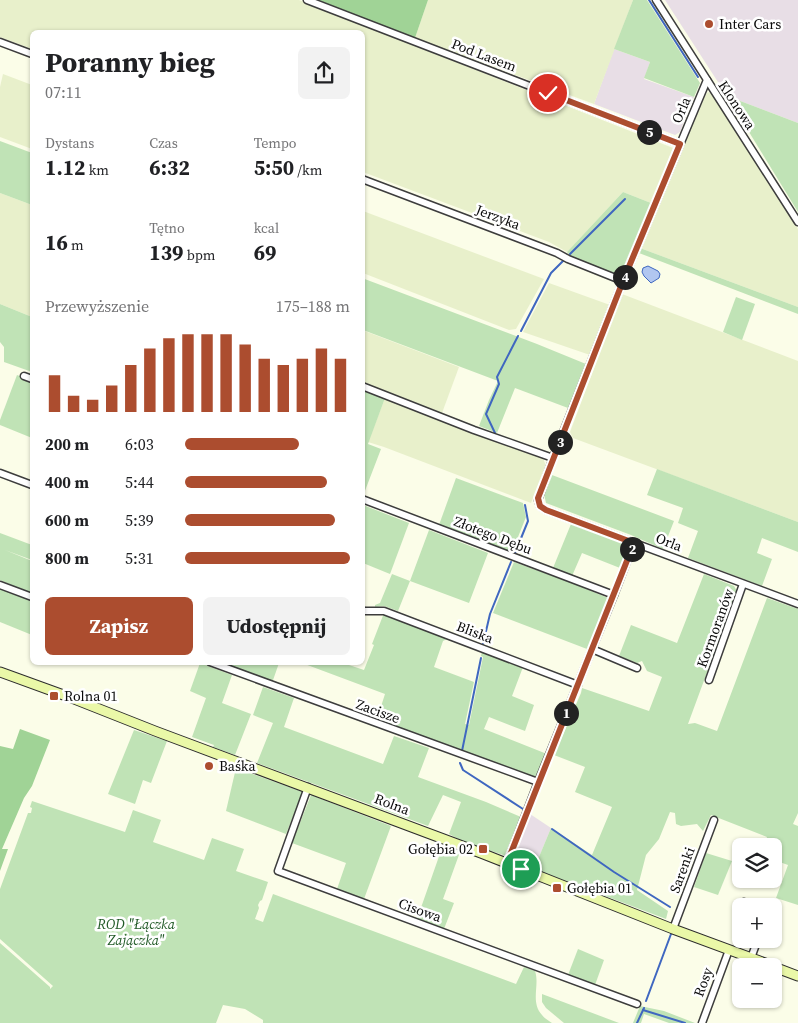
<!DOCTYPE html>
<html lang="pl">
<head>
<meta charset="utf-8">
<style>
  body { margin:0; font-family:"Source Serif 4",serif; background:#f2f2f2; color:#202124; height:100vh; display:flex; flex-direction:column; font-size:19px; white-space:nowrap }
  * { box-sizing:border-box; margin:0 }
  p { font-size:16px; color:#757577 }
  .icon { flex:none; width:28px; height:28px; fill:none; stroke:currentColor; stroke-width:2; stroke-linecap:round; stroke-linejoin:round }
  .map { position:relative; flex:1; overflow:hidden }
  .sheet { position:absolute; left:30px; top:30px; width:335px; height:635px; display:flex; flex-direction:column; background:#fff; border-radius:8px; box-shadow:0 1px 4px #0004 }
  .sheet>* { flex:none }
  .tools { position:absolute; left:732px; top:838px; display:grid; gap:10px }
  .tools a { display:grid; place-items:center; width:50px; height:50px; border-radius:8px; background:#fff; box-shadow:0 1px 4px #0004; font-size:25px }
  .pin { position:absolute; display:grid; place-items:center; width:42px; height:42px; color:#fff; margin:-21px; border:2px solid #fff; border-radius:50%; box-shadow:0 1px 5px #0007 }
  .km { position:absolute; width:25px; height:25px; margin:-12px; border-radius:50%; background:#222; color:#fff; font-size:14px; line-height:25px; text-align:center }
  .round { display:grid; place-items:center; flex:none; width:52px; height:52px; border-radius:8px; background:#f2f2f2 }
  .headline { display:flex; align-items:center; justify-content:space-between; height:85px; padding:0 15px }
  h1 { font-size:28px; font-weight:700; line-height:38px }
  .stats { display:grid; grid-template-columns:repeat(3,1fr); gap:8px; height:85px; padding:5px 15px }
  .stats div { display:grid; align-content:center }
  .stats b { font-size:21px; font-weight:700 }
  .stats small { font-size:14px; font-weight:400 }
  .stats p { font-size:14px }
  .chart { height:140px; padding:10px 15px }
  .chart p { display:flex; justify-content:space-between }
  .chart svg { width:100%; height:90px; margin-top:5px; stroke:#ac4d2f; stroke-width:6 }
  .action { display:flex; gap:10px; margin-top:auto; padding:10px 15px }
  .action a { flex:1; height:58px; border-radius:8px; background:#ac4d2f; color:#fff; font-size:20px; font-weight:700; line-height:58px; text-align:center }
  .action a+a { background:#f2f2f2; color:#202124 }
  ul { padding:0 15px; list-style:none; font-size:16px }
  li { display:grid; grid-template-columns:80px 60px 1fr; align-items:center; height:38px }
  li i { height:12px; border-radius:6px; background:#ac4d2f }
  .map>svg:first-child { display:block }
</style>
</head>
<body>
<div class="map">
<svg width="798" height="1023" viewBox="0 0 798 1023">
  <rect width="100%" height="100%" fill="#fbfde8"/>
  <g fill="#e8dee6">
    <path d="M665,0h133v123l-71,-27z"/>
    <path d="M614,49l36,13 -6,17 50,18 -14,35 -5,3 -81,-31z"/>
    <path d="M530,814l21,14 -16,39 -18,-7 -3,-5z"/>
  </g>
  <g fill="#e8f0cb">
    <path d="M0,0h299l374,148 -22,55 -28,-11 -56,60 -18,-10 -186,-70 -1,-140h-330v17l-32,-12z"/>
    <path d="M428,0h205l-39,104 -179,-66z"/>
    <path d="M3,74l29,11v64l-32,-12v-50z"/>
    <path d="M708,92l4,2 86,135v78l-158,-59 42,-99 23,-53z"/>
    <path d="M0,193l32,12v112l-32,-13z"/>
    <path d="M362,211h1l181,68 -28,50 -7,1 -146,-57z"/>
    <path d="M549,283l61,22 -20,50 -67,-23z"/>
    <path d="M622,294l176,67v161l-225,-84 -3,-6z"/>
    <path d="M362,330l97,37 -17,46 -79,-31z"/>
    <path d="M385,398l158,60 3,8 -15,37 -147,-56 -16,-5z"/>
  </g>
  <g fill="#c0e3b6">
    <path d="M633,0h14l53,83 -6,14 -50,-19 6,-16 -36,-13z"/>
    <path d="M727,96l71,27v89z"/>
    <path d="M0,141l32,12v52l-32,-12z"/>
    <path d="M623,192l28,11 -27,70 -5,2 -48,-18 -4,-5z"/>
    <path d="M640,248l158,59v7l-159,-61z"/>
    <path d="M362,278l175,66 49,20 -18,44 -53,-20 -18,45 -18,-7 10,-26 9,-19 -135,-51z"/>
    <path d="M736,297l19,7 -13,36 -19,-8z"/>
    <path d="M0,304l32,13v55l-28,-10v-15l-4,-5z"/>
    <path d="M17,375l15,6v57l-32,-13v-5z"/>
    <path d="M363,390l22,8 -17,46 13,5 -18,47z"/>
    <path d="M657,469l141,53v30l-36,-14 -5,15 15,6 -10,27 -74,-28 10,-27 -20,-8 5,-15 -36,-13z"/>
    <path d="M552,475l122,46 -11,28 -32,-14 -85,-32 -2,-9z"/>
    <path d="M456,478l67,25 3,14 -14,35 -73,-27z"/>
    <path d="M363,505l46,18 -19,51 -27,-11z"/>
    <path d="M571,524l54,20 3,6 -8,18 -38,-15 -10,23 -19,-8z"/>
    <path d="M429,530l59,23 -19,50 -59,-22 -12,30 -14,-5 -9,1v-2l5,-2 12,-29 18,7z"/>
    <path d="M0,533l32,12v15l-27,-10 27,11v33l-32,-14z"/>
    <path d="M514,562l58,21 36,15 -21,51 -94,-36z"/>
    <path d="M704,574l30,12 3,5 -49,133 7,-1 22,8 50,-133 31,11v204l-5,11 5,2v79l-22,-7 12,-33 -14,-5v-14h-10l3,-9 -56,-22 -8,16 -6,-7 -16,2 -5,-2 -1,-11 -5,-1 -11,27 -13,16 -9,35 31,21 -2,8 -132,-50 17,-41 41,27 20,-48 -37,-15 10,-25 -31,-12 27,-62 1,-5 67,23 13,-34 -15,-6 -5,-10 -5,2 -18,-7 12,-31 46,18z"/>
    <path d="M0,589l32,12v34l-32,-13z"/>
    <path d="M384,613l65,25 -6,3 -9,26 40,15 -9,42 4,1 14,-68 -2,-1 1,-5 41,16 -11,29 22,9 -9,26 -36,-14 -5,12 63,25 -12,25 -159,-57 9,-28 -83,-31h41l21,7 10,-25 -2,-1z"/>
    <path d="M200,663l32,12 -10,28 29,11 -16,41 -22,-8 1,-2 -22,-8 14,-39 -16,-7z"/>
    <path d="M217,663h62l-7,20z"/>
    <path d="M263,687l31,11 -10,29 99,37 11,-28 35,12 -11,29 68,25 35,15 -15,39 -44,-15 -13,-7 12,-32 -18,-7 -15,31 -171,-63 16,-40 -20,-8z"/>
    <path d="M134,730l33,11 -16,42 -8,-3 -8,24 -27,-10z"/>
    <path d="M236,768l67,24 -17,42 -60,-23z"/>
    <path d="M311,795l80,31 -27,73 -27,-10 9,-26 -54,-20z"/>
    <path d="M32,801l93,31 8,-22 28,10 -8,22 51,18 8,-22 32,11 -8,22 32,11 -6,18 -2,1 -2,4 1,3 -4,11 8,3 10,-28 243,90 8,-17 11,4c5,14 -5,31 7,44 2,3 7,6 10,8h-289v-3l-18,-11 -22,-4 -7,18h-216v-80l50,44v2l3,-3 -53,-47v-50l28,-76h3l1,-5 -2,-1z"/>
    <path d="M443,845l17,7 -17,47 11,4 -10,26 -27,-10z"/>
    <path d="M706,853l26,8 -14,34 -24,-8z"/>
    <path d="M774,864l3,2 4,6 -6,16 -22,-9h21z"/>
    <path d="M578,949l26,11 -9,25 -27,-10z"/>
    <path d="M542,994l77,29h-55l-18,-15 -4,-6z"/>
    <path d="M640,1006l24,5 31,12h-26l-25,-9 -3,9h-8z"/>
  </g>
  <g fill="#a0d396">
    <path d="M318,0h110l-13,38z"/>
    <path d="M20,729l30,11 -18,46 -8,12 -22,51h6l-8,22v-125l13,3z"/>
  </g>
  <path fill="#b1c6f0" stroke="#3f67c0" d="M648,266l10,5 2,3 -1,4 -8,5 -7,-7 -2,-4 1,-4z"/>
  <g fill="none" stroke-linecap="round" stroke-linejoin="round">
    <g stroke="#3f67c0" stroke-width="2">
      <path d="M649,0l49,77"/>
      <path d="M570,254l55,-55"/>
      <path d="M521,331l30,-58 13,-13"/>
      <path d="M495,433l-9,-19 13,-30 -2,-7 21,-41"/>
      <path d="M515,553l13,-32 -3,-16"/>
      <path d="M483,644l7,-30 21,-52"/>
      <path d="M462,751l19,-93"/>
      <path d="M460,763l3,7 60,39"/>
      <path d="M552,829l62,43 56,35"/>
      <path d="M646,1001l25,-67"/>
      <path d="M643,1010l42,13"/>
      <path d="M637,1023l7,-15"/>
    </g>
    <g stroke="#3d3d3d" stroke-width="9">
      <g id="street">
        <path d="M307,0l373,144"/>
        <path d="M656,0l142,222"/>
        <path d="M0,42l32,12"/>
        <path d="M707,80l-84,201 -70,177 -15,42 2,6 6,4 252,94"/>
        <path d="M362,179l195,74 11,6 55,22"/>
        <path d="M24,376l8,3"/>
        <path d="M362,386l112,44 79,28"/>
        <path d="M0,473l32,12"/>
        <path d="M362,499l252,96"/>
        <path d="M0,585l32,12"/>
        <path d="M362,610l3,1h19l194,74"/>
        <path d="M592,649l45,19"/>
        <path d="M210,662l328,120"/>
        <path d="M709,680l34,-96"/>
        <path d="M308,787l-30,84 359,133"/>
        <path d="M507,863l31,-81 76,-187 20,-52"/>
        <path d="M744,902l8,4"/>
        <path d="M673,929l41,-109"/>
        <path d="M751,958l7,-19"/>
        <path d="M702,1023l27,-73"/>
      </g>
    </g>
    <g stroke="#2c2c2c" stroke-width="11">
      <g id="secondary">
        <path d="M0,672l69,25 86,34 326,122 192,76 100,37"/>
        <path d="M774,967l24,9"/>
      </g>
    </g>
    <use href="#street" stroke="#fff" stroke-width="6"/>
    <use href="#secondary" stroke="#eaf8a8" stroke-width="9"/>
  </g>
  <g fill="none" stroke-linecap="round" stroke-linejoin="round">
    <g stroke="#fff" stroke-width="10">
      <path id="route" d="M521,869l-14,-6 127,-320 -88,-33 -6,-4 -2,-8 85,-217 57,-137 -132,-51"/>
    </g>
    <use href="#route" stroke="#ac4d2f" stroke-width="6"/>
  </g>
  <g fill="#ac4d2f" stroke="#fff" stroke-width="2">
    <circle cx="709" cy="24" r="5"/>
    <rect x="49" y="691" width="10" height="10" rx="2.5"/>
    <circle cx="209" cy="766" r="5"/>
    <rect x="478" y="844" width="10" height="10" rx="2.5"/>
    <rect x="552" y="883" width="10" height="10" rx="2.5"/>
  </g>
  <g text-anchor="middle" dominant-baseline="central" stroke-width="5" stroke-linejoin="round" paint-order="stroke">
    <g font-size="14" fill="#0a0a0a" stroke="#fff" text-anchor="start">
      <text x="719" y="24">Inter Cars</text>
      <text x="64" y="696">Rolna 01</text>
      <text x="219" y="766">Baśka</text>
      <text x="473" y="849" text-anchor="end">Gołębia 02</text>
      <text x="567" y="888">Gołębia 01</text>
    </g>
    <g font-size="14" fill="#0a0a0a" stroke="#fff">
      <text transform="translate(484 55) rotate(21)">Pod Lasem</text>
      <text transform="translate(737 105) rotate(57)">Klonowa</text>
      <text transform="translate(681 110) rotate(-67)">Orla</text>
      <text transform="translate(498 217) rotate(21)">Jerzyka</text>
      <text transform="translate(493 535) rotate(21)">Złotego Dębu</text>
      <text transform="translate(669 542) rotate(21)">Orla</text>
      <text transform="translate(715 628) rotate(-70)">Kormoranów</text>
      <text transform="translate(475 632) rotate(21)">Bliska</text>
      <text transform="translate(378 711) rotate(20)">Zacisze</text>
      <text transform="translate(392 804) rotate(21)">Rolna</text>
      <text transform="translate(682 870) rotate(-70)">Sarenki</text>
      <text transform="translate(420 910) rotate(20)">Cisowa</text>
      <text transform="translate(703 982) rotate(-70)">Rosy</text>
    </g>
    <g font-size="14" font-style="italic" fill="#215a26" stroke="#fff">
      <text x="136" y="924">ROD "Łączka<tspan x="136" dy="16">Zajączka"</tspan></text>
    </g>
  </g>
</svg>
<div class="tools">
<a><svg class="icon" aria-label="layers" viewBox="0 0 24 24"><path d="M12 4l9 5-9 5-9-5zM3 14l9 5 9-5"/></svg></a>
<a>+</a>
<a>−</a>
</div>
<div class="pin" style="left:521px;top:869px;background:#1e9e55"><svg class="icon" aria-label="arrive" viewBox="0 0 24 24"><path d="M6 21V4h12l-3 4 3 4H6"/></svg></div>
<div class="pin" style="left:548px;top:93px;background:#d93025"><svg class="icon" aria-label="check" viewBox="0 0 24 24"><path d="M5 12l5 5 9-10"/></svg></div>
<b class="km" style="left:566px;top:713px">1</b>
<b class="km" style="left:632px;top:549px">2</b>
<b class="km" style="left:560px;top:442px">3</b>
<b class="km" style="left:625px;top:277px">4</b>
<b class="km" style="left:649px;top:132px">5</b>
<section class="sheet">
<div class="headline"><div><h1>Poranny bieg</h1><p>07:11</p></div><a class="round"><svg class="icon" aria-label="share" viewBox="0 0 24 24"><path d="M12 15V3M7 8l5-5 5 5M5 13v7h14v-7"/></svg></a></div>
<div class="stats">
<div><p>Dystans</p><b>1.12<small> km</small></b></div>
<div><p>Czas</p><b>6:32</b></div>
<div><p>Tempo</p><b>5:50<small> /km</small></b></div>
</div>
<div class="stats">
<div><b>16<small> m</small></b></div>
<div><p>Tętno</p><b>139<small> bpm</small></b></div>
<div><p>kcal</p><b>69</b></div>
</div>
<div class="chart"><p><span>Przewyższenie</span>175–188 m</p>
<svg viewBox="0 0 160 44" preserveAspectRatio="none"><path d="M5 44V26M15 44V36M25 44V38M35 44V31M45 44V21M55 44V13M65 44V8M75 44V6M85 44V6M95 44V6M105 44V11M115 44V18M125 44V21M135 44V18M145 44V13M155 44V18"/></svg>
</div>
<ul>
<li><b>200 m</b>6:03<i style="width:69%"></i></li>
<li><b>400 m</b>5:44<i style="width:86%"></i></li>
<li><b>600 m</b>5:39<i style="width:91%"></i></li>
<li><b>800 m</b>5:31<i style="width:100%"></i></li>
</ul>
<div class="action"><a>Zapisz</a><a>Udostępnij</a></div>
</section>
</div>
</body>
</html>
